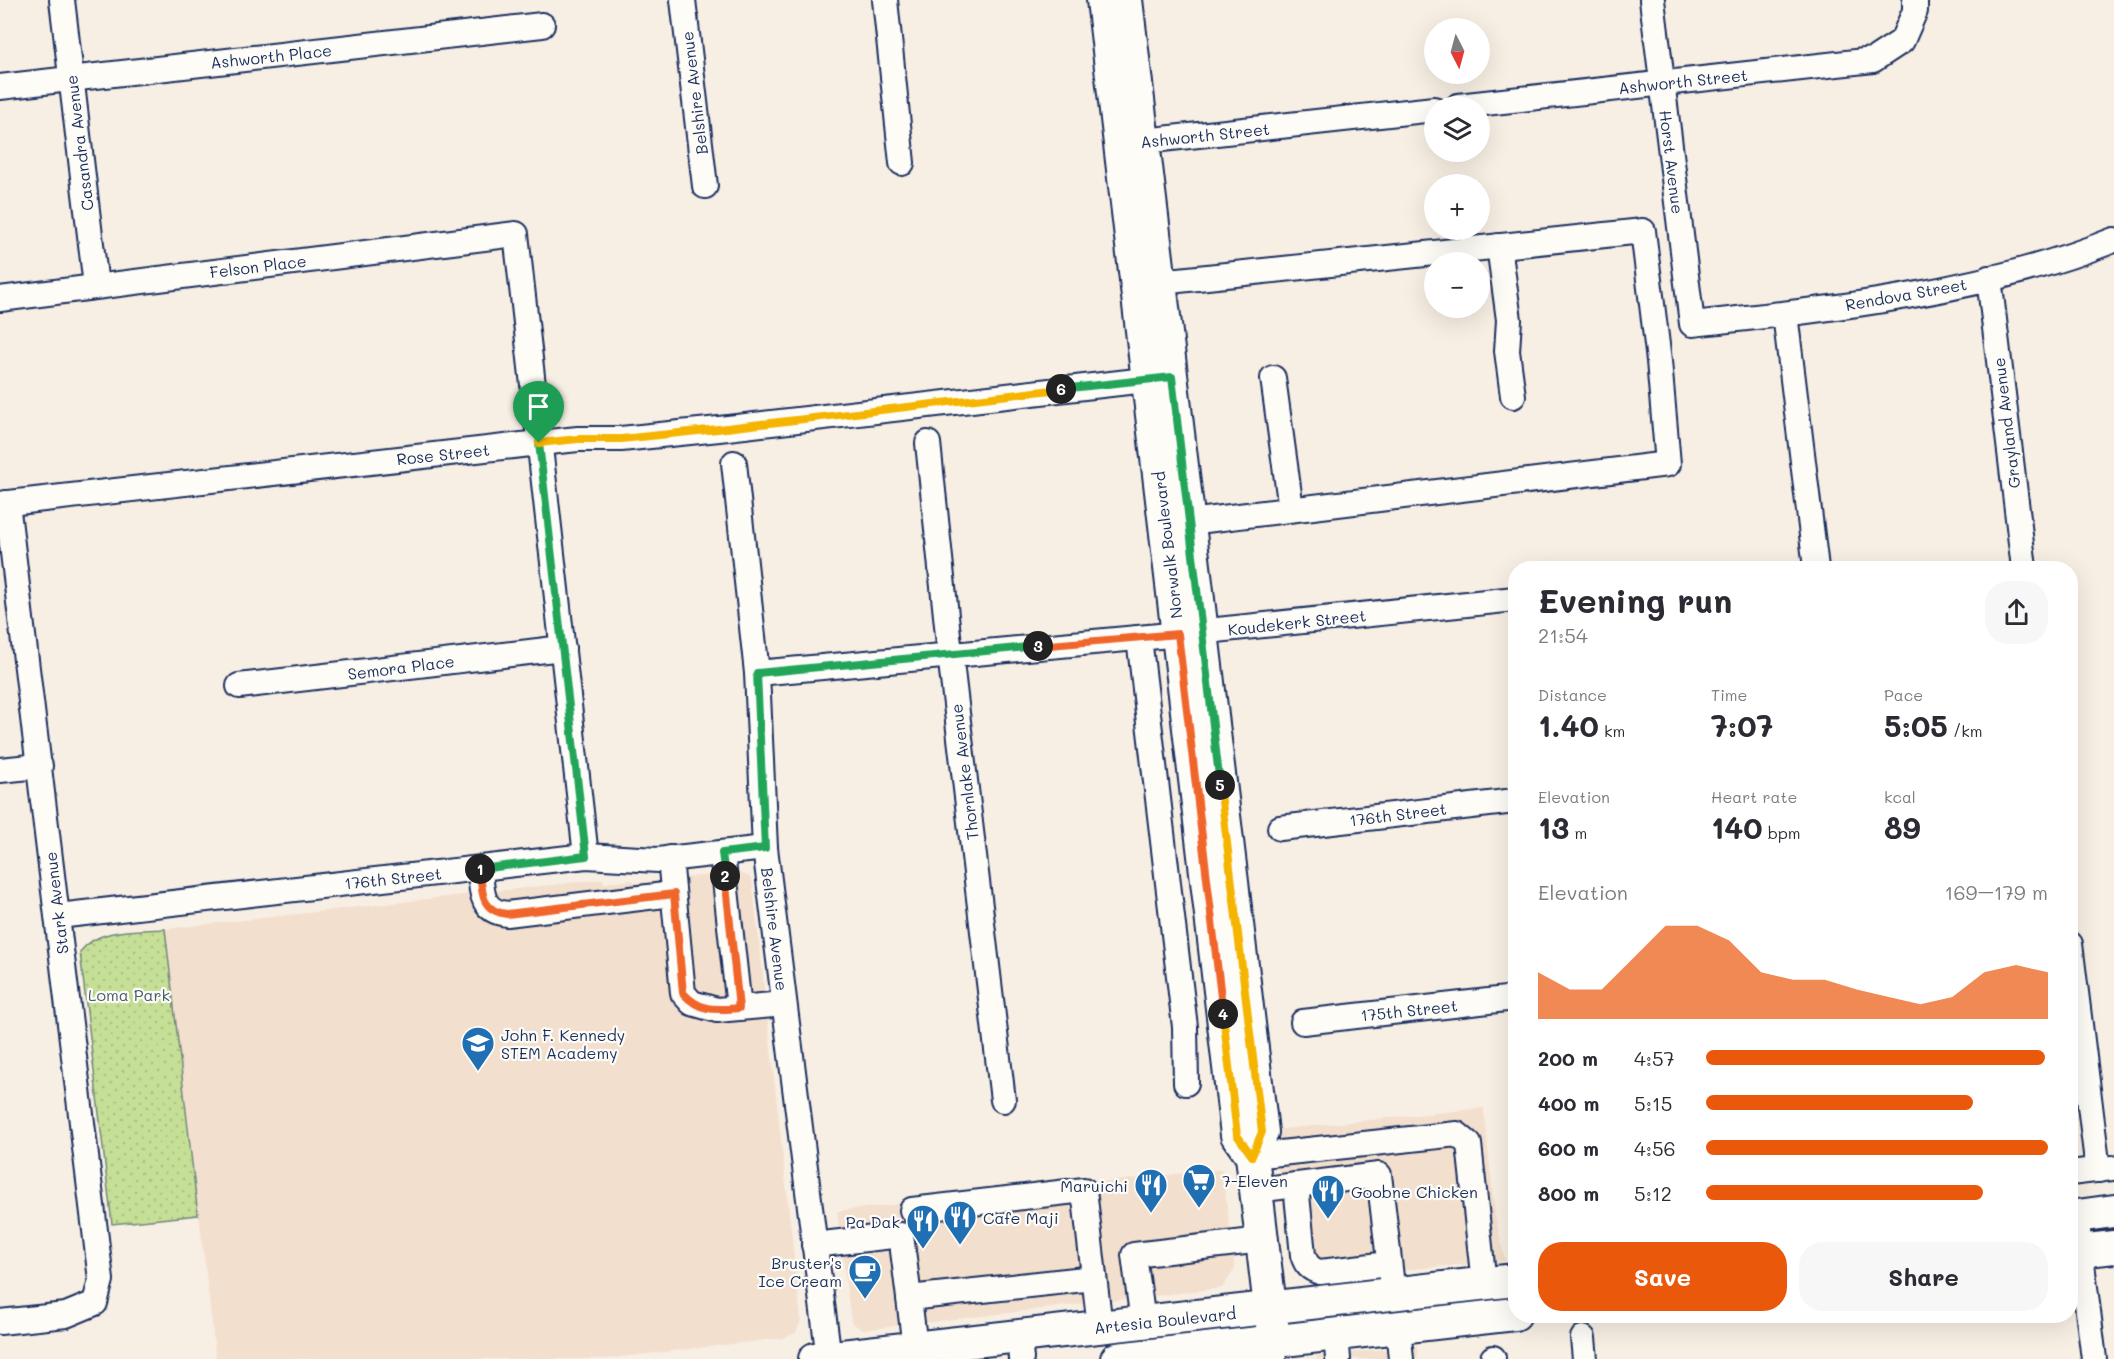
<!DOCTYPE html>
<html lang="en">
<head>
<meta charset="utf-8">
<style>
  body { margin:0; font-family:Mali,sans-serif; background:#f7f7f7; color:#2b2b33; height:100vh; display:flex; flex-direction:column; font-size:22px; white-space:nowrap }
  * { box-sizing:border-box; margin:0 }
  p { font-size:20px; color:#7c7c81 }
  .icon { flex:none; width:33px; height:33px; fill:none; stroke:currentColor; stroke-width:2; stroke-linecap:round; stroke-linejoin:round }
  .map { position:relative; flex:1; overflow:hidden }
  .details { position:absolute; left:1508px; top:561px; width:570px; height:762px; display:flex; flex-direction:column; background:#fff; border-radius:24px; box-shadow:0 6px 24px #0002 }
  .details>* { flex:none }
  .needle { width:39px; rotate:174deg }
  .tools { position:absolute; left:1424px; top:18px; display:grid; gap:12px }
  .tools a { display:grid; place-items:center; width:66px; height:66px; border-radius:50%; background:#fff; box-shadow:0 6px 24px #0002; font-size:30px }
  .pin { position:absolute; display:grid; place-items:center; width:51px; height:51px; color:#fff; margin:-62px -26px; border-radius:50% 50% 50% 0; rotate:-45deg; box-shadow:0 0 6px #0007 }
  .pin .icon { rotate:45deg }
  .km { position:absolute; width:30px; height:30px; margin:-15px; border-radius:50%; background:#222; color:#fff; font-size:16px; line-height:30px; text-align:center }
  .round { display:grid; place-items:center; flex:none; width:63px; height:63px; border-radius:24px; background:#f7f7f7 }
  .head { display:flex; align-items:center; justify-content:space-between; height:102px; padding:0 30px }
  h1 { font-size:33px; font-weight:700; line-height:45px }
  .figures { display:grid; grid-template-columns:repeat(3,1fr); gap:9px; height:102px; padding:6px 30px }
  .figures div { display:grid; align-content:center }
  .figures b { font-size:30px; font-weight:700 }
  .figures small { font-size:16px; font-weight:400 }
  .figures p { font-size:16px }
  .chart { height:168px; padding:12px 30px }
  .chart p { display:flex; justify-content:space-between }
  .chart svg { width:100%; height:108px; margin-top:6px; fill:#ea580c; opacity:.7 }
  .action { display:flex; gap:12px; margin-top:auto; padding:12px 30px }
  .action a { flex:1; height:69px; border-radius:24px; background:#ea580c; color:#fff; font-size:24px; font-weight:700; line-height:69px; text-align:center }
  .action a+a { background:#f7f7f7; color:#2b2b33 }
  ul { padding:0 30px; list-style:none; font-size:20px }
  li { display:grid; grid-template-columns:96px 72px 1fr; align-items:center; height:45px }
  li i { height:15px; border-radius:8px; background:#ea580c }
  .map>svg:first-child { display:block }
</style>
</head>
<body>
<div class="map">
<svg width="2114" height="1359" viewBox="0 0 2114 1359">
  <defs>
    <pattern id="park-dots" width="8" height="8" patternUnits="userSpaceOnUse" patternTransform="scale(1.5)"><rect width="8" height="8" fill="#c6df96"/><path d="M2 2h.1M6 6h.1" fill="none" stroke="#aac084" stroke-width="1.8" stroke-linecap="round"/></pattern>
  </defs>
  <rect width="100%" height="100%" fill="#f8efe4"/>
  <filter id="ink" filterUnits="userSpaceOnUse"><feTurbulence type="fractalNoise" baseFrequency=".0167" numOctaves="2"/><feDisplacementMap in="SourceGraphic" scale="12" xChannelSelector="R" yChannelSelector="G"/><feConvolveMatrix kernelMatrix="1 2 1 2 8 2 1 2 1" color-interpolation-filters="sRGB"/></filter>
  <g filter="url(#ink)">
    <g fill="#f3dfcd">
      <path d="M736,872l12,4 4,4 1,7 48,433 -5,13 -13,5 -178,21h-389l-51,-430 438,-50 1,4 29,-3 1,3z"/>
      <path d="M1484,1108l11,106 10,47 -184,16 -17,-2 -11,-7 -3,-9 -17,-129z"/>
      <path d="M1222,1169l13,100 -13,19 -360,42 -11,-8 -14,-111z"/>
      <path d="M1417,1346l1,13h-102l2,-3z"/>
    </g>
    <path fill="url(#park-dots)" stroke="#70877a" stroke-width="1.5" d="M165,929l33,286 -86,9 -32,-272c18,-25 56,-21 85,-23z"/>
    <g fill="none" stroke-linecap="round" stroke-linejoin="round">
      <g stroke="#1b2f5e" stroke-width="28">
        <g id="minor">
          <path d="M62,0l34,286"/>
          <path d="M683,0l22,186"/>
          <path d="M885,0l17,163"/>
          <path d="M1652,0l40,324c142,-15 288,-31 422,-84"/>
          <path d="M0,87l542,-62"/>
          <path d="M1458,106l415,-46 29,-19 13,-30v-11"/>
          <path d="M1126,143l308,-34"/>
          <path d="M1499,246l10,74 -2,31 6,45"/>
          <path d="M1989,278l35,290"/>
          <path d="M1160,282l483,-51 16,130 9,103 -479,58"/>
          <path d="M0,299l516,-65 70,622"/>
          <path d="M1785,314l31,254"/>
          <path d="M1273,378l18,131"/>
          <path d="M928,443l22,211 53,446"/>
          <path d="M734,463l23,210 8,175 64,511"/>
          <path d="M0,504l539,-61 39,-4h43l98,-10 444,-51"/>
          <path d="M1139,638l46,389 1,56"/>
          <path d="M757,673l402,-37 356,-37"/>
          <path d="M239,686l324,-38"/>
          <path d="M0,770l40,-4"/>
          <path d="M1280,828l235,-27"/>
          <path d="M722,853l17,155"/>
          <path d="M670,858l13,135 9,10 25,7 67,-6"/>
          <path d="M480,869c2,22 0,42 27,45l166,-20"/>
          <path d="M58,916l528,-60 72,4 107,-12"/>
          <path d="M2070,944l28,226"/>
          <path d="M1303,1022l212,-24"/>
          <path d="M1252,1156l205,-22 12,10 15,140"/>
          <path d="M2070,1173l42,-5"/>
          <path d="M1296,1185l7,70c3,10 7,14 17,17l69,-8"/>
          <path d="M1256,1190l123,-15 14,119"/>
          <path d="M912,1210l172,-20 16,137"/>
          <path d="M2076,1216l18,143"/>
          <path d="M814,1245l87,-10 8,63"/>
          <path d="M0,1322l66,-7 29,-12 6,-23 -94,-777"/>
          <path d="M1143,1322l-9,-67 128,-15"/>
          <path d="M1398,1327l3,32"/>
          <path d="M1336,1334l2,25"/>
          <path d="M1019,1336l2,23"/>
          <path d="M1583,1338l2,21"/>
          <path d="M915,1348l-6,-50 185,-20"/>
          <path d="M1493,1358v1"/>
        </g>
      </g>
      <g stroke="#1b2f5e" stroke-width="36">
        <g id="major">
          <path d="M1103,0l134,1135 15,21"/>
          <path d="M1126,0l136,1132 -10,24 22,185 -5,18"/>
          <path d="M2070,1217l44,-6"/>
          <path d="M2070,1252l44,-5"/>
          <path d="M815,1359l700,-79"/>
          <path d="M1117,1359l398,-45"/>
        </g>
      </g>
      <use href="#minor" stroke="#fdfcf7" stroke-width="24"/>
      <use href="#major" stroke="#fdfcf7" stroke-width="32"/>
    </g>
  </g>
  <g fill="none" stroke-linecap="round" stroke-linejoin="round" filter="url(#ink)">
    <g stroke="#fff" stroke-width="12">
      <path id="split-1" d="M480,869l106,-13 -47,-413"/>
    </g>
    <g stroke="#fff" stroke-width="12">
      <path id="split-2" d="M480,869c2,22 0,42 27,45l167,-20 9,99c17,19 32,17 56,15l-14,-132"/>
    </g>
    <g stroke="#fff" stroke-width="12">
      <path id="split-3" d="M725,876l-3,-23 43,-5 -8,-175 281,-27"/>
    </g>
    <g stroke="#fff" stroke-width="12">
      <path id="split-4" d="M1038,646l140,-12 45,380"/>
    </g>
    <g stroke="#fff" stroke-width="12">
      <path id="split-5" d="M1220,785l42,347 -10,24 -15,-21 -14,-121"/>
    </g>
    <g stroke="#fff" stroke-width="12">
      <path id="split-6" d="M1061,389l111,-12 48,408"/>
    </g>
    <g stroke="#fff" stroke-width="12">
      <path id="split-7" d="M539,443l39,-4h43l97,-10 343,-40"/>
    </g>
    <use href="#split-1" stroke="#22a559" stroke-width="8"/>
    <use href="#split-2" stroke="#f0652b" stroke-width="8"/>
    <use href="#split-3" stroke="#22a559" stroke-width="8"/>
    <use href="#split-4" stroke="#f0652b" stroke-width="8"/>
    <use href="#split-5" stroke="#f5b400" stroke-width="8"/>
    <use href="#split-6" stroke="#22a559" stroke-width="8"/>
    <use href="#split-7" stroke="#f5b400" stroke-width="8"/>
  </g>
  <defs>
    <g id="school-pin" transform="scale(1.725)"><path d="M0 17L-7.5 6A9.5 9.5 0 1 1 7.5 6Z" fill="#1f6fb2" stroke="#fdfcf7"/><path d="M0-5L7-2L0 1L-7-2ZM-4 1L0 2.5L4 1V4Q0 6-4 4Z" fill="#fff"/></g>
    <g id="supermarket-pin" transform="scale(1.725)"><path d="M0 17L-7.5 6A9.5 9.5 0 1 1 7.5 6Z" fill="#1f6fb2" stroke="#fdfcf7"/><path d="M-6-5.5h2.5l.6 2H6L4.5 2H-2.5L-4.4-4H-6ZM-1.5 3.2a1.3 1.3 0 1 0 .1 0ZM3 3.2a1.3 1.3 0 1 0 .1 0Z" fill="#fff"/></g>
    <g id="restaurant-pin" transform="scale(1.725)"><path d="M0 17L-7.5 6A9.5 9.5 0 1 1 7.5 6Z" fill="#1f6fb2" stroke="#fdfcf7"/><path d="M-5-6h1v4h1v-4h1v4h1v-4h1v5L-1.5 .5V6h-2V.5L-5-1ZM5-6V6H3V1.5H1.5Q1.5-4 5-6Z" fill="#fff"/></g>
    <g id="cafe-pin" transform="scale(1.725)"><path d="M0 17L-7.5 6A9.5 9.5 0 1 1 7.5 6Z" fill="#1f6fb2" stroke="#fdfcf7"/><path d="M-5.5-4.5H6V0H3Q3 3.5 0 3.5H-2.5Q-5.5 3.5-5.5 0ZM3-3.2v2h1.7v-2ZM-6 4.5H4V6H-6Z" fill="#fff"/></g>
  </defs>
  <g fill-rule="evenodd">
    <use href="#school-pin" x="478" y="1043"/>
    <use href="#supermarket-pin" x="1199" y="1180"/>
    <use href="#restaurant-pin" x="1151" y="1185"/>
    <use href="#restaurant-pin" x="1328" y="1191"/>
    <use href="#restaurant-pin" x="960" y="1217"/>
    <use href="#restaurant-pin" x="923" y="1221"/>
    <use href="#cafe-pin" x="865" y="1271"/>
  </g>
  <g text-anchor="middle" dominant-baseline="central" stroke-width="4.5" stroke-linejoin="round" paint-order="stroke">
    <g font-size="16" fill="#1b2f5e" stroke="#fdfcf7">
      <text transform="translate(271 56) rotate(-6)">Ashworth Place</text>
      <text transform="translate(1683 81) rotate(-6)">Ashworth Street</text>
      <text transform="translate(694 93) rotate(-97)">Belshire Avenue</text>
      <text transform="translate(1205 135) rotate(-6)">Ashworth Street</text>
      <text transform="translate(79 143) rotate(-97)">Casandra Avenue</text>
      <text transform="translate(1672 162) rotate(83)">Horst Avenue</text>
      <text transform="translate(258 266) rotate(-7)">Felson Place</text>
      <text transform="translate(1906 294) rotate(-10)">Rendova Street</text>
      <text transform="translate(2006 423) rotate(-97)">Grayland Avenue</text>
      <text transform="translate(443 454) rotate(-6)">Rose Street</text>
      <text transform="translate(1167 545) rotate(-97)">Norwalk Boulevard</text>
      <text transform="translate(1297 622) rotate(-6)">Koudekerk Street</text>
      <text transform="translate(401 667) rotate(-7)">Semora Place</text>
      <text transform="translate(964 772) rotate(-97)">Thornlake Avenue</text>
      <text transform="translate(1398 814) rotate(-7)">176th Street</text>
      <text transform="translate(393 878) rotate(-6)">176th Street</text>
      <text transform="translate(56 903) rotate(-97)">Stark Avenue</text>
      <text transform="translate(775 929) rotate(83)">Belshire Avenue</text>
      <text transform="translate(1409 1010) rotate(-6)">175th Street</text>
      <text transform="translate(1165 1320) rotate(-6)">Artesia Boulevard</text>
    </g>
    <g font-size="16" fill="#465b6c" stroke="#fdfcf7">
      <text x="129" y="994">Loma Park</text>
    </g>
    <g font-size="16" fill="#1b2f5e" stroke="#fdfcf7" text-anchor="start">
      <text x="501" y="1034">John F. Kennedy<tspan x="501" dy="18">STEM Academy</tspan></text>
      <text x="1222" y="1180">7-Eleven</text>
      <text x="1128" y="1185" text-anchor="end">Maruichi</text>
      <text x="1351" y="1191">Goobne Chicken</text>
      <text x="983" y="1217">Cafe Maji</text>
      <text x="900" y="1221" text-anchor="end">Pa Dak</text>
      <text x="842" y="1262" text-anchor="end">Bruster's<tspan x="842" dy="18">Ice Cream</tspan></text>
    </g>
  </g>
</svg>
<div class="tools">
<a><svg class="needle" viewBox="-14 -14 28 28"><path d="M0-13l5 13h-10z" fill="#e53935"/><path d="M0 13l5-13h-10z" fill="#7c7c81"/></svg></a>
<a><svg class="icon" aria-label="layers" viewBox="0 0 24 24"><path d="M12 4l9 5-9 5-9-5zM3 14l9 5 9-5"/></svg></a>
<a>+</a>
<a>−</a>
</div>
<div class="pin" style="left:539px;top:443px;background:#1e9e55"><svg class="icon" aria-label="arrive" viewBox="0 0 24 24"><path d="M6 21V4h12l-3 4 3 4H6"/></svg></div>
<b class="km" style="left:480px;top:869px">1</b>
<b class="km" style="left:725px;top:876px">2</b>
<b class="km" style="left:1038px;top:646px">3</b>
<b class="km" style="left:1223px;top:1014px">4</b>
<b class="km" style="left:1220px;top:785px">5</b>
<b class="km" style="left:1061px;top:389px">6</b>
<section class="details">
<div class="head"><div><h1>Evening run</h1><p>21:54</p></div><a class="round"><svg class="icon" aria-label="share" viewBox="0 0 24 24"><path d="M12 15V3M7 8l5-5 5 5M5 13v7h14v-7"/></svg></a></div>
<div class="figures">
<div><p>Distance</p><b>1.40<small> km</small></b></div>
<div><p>Time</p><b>7:07</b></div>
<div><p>Pace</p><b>5:05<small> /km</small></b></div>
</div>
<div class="figures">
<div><p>Elevation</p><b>13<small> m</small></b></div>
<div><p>Heart rate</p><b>140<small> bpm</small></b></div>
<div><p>kcal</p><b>89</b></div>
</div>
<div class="chart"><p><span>Elevation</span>169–179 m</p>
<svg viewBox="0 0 160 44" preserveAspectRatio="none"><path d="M0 44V25L10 32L20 32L30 19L40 6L50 6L60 12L70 25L80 28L90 28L100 32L110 35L120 38L130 35L140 25L150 22L160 25V44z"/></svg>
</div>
<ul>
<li><b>200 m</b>4:57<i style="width:99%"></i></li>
<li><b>400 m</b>5:15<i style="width:78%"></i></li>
<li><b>600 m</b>4:56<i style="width:100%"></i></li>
<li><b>800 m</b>5:12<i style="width:81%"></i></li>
</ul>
<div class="action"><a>Save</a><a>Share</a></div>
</section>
</div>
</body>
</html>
